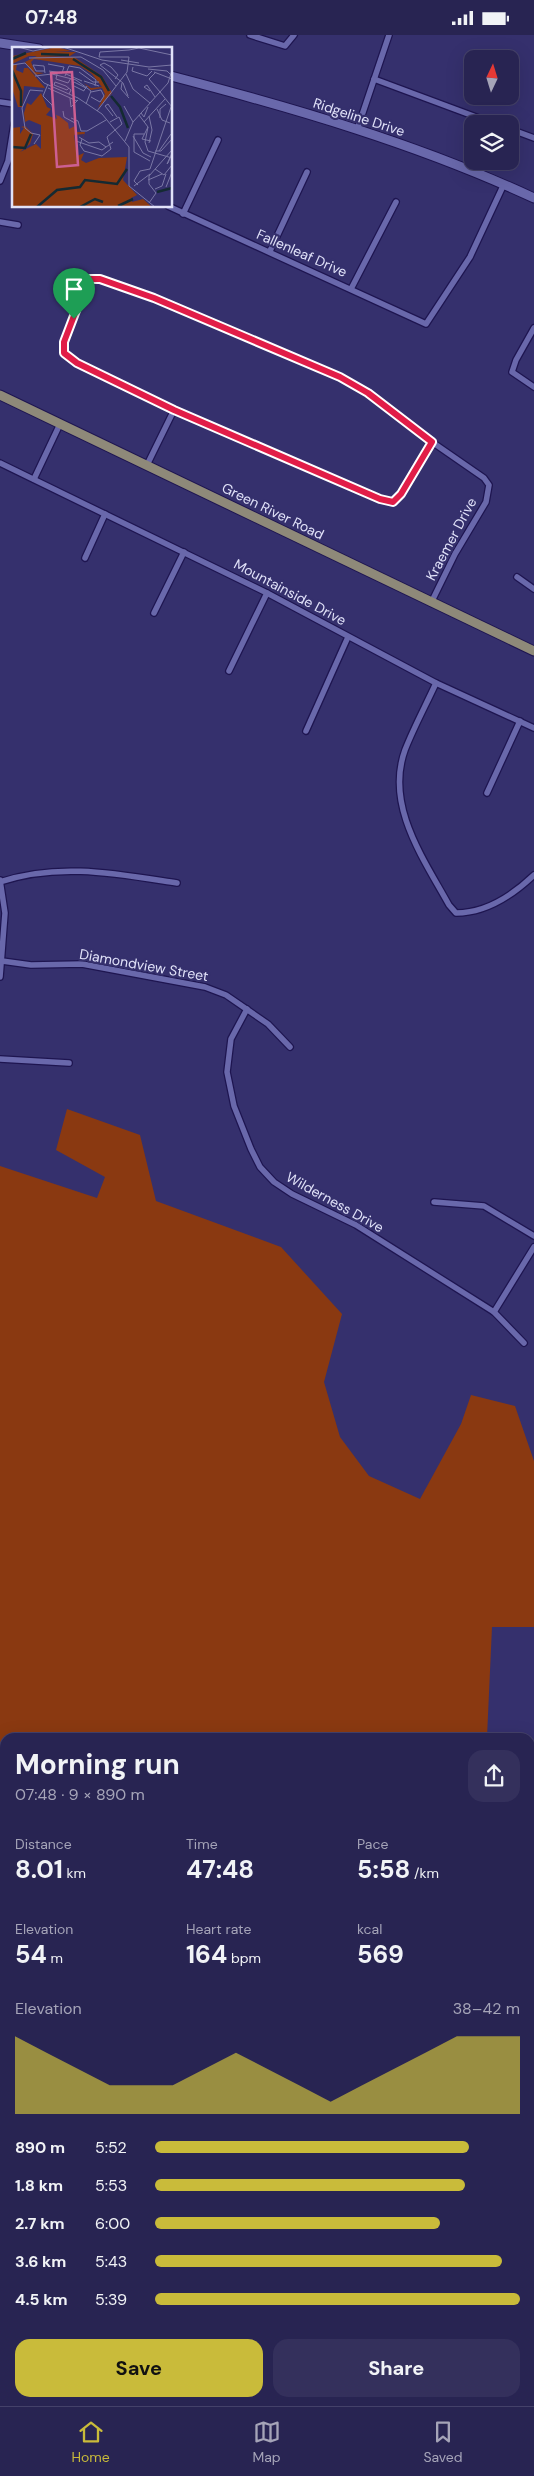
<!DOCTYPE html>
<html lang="en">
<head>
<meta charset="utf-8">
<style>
  body { margin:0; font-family:"DM Sans",sans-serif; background:#34305c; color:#f1f3f6; height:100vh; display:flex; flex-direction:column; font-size:19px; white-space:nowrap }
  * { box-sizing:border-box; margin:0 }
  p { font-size:16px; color:#a5a4b8 }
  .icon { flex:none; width:28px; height:28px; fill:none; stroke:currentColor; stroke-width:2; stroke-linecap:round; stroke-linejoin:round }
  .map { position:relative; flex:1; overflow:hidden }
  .sheet { position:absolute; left:0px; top:1698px; width:535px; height:674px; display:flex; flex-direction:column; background:#282452; border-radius:15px 15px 0 0; box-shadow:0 5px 20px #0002,0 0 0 1px #444169 }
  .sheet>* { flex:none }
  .needle { width:32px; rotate:4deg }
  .buttons { position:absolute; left:464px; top:15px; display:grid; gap:10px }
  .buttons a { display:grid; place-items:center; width:55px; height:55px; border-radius:10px; background:#282452; box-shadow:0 5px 20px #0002,0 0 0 1px #444169; font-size:25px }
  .pin { position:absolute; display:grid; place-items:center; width:42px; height:42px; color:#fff; margin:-51px -21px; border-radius:50% 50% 50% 0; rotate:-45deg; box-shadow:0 0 5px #0007 }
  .pin .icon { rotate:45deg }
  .round { display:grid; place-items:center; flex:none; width:52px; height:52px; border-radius:15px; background:#34305c }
  .overview { display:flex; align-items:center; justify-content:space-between; height:85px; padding:0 15px }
  h1 { font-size:28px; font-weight:700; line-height:38px }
  .figures { display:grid; grid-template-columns:repeat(3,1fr); gap:8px; height:85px; padding:5px 15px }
  .figures div { display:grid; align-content:center }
  .figures b { font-size:25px; font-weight:700 }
  .figures small { font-size:14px; font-weight:400 }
  .figures p { font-size:14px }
  .chart { height:140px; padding:10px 15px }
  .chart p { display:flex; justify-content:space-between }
  .chart svg { width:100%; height:90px; margin-top:5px; fill:#c9bb3a; opacity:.7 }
  .cta { display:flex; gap:10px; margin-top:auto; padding:10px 15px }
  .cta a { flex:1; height:58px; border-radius:15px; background:#c9bb3a; color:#111; font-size:20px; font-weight:700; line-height:58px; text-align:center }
  .cta a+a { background:#34305c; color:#f1f3f6 }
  ul { padding:0 15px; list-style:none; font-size:16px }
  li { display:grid; grid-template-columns:80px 60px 1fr; align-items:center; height:38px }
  li i { height:12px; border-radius:6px; background:#c9bb3a }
  .status { display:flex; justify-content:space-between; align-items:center; height:35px; padding:0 25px; background:#282452; direction:ltr }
  .status svg { height:14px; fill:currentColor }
  .dock { display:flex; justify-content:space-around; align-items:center; height:70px; border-top:1px solid #444169; background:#282452; font-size:14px; color:#a5a4b8 }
  .dock a { display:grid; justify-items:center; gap:2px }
  .dock .on { color:#c9bb3a }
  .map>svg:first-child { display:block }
</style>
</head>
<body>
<div class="status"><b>07:48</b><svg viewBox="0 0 49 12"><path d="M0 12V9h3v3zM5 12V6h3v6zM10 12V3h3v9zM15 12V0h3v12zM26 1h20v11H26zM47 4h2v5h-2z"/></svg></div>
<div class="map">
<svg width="534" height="2371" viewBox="0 0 534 2371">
  <rect width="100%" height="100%" fill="#35306d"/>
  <g fill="#8a3911">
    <path d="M67,1074l73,26 16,66 125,46 61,67 -18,68 16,55 29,39 51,23 41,-75 10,-29 44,11 19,55v166h-42l-5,110h-482v400l-5,-1v-970l97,32 8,-21 -49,-27z"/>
    <path d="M530,1898l4,5v169l-4,26z"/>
    <path d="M0,2104l5,1v261h525v-139l4,1v143h-534z"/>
    <path d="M530,2127l4,5v77l-4,-3z"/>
  </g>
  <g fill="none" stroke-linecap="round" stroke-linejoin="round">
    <g stroke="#1e1550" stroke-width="8">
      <g id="street">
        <path d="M250,0l35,11 9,-11"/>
        <path d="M374,44l121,45"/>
        <path d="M0,67l14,2"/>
        <path d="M510,94l24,9"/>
        <path d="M357,95l32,-95"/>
        <path d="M0,146l8,-20 6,-37"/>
        <path d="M168,171l258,118 44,-67 34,-73"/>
        <path d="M183,179l35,-74"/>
        <path d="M0,187l18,3"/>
        <path d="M270,216l37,-79"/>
        <path d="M351,254l45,-87"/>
        <path d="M534,293l-18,32 -4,12 22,15"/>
        <path d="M0,428l267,130 169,90 98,45"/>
        <path d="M147,430l27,-55"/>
        <path d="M34,444l26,-55"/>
        <path d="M85,523l20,-44"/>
        <path d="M517,542l17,12"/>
        <path d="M431,568l24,-49 31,-52 3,-17 -5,-7 -52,-36 -64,-49 -28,-16 -186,-79 -54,-19h-10l-5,8 -21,55v11l13,9 97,48 206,89 13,3 8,-8 31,-52"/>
        <path d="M154,578l30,-61"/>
        <path d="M229,636l38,-78"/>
        <path d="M436,648c-10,22 -22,44 -31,67 -20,55 18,108 44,155l7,8c30,0 57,-18 78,-38"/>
        <path d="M306,696l42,-94"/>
        <path d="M487,758l33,-72"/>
        <path d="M0,845l5,33 -5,64"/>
        <path d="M0,847c58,-20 118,-8 177,1"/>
        <path d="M2,926l29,4 51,-1 123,23 21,8 42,29 22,23"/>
        <path d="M247,974l-16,30 -4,33 7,34 17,43 9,18 14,15 18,12 64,31 138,87 30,31"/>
        <path d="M0,1024l69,4"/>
        <path d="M434,1167l50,4 50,30"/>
        <path d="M494,1277l40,-65"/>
        <path d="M530,1749l4,1"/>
      </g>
    </g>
    <g stroke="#1e1550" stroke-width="11">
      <g id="secondary">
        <path d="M0,8l39,6"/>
        <path d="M171,41c123,32 247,68 363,122"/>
      </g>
    </g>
    <g stroke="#1e1550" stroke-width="11">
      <path id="primary" d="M0,360l534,256"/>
    </g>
    <use href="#street" stroke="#6968ab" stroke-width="5.5"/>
    <use href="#secondary" stroke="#6968ab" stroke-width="9"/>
    <use href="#primary" stroke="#8e8979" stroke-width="9"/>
  </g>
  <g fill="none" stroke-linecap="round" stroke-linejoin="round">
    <g stroke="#fff" stroke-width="10">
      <path id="route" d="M90,244h10l54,19 186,79 28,16 64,49 -31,52 -8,8 -13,-3 -206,-89 -97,-47 -13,-10v-11l21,-55z"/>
    </g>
    <use href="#route" stroke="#e11d48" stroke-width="6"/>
  </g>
  <g text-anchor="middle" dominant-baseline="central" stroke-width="4.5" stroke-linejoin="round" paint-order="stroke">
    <g font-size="14" fill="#e1e2f9" stroke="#35306d">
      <text transform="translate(359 82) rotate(18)">Ridgeline Drive</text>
      <text transform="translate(302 218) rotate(24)">Fallenleaf Drive</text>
      <text transform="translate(273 476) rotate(26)">Green River Road</text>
      <text transform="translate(451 504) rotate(-62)">Kraemer Drive</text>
      <text transform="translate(290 557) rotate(28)">Mountainside Drive</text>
      <text transform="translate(144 930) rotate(10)">Diamondview Street</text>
      <text transform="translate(335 1167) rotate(29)">Wilderness Drive</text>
    </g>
  </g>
  <g transform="translate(12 12)">
    <rect width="160" height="160" fill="#35306d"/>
    <path d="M45,0l14,4 -17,1h22l-6,4h-41l-17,8v-8zM25,9l37,1 28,19 10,17 -14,15 7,-14 -3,-6 -11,2 -7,-7 7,5 11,-1 -10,-13 -12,-8 -46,-7 -3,3 4,10 9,1 -9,2 -10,-13zM5,17l-1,6 7,3 1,-5h4l17,20 -21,-2 -2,21h-4l-6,-19v-23zM29,46l6,14 4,2 -5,6 11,4 -1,-4 3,1 9,7 1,6 6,-3 1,6h9l-2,7 1,-5 -10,1 3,21 7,-3 -3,7 5,3 13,-5 28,-1 -4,23 14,15 -6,3 1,4 11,-3 9,8h-140v-79l8,-1v7l4,-6 -3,-1 4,-1 8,8 -3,10 -10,8 16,-8 5,5v-24l-12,-5 -4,2 -1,-9 3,-10 4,2z" fill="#8a3911"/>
    <path fill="none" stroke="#142a32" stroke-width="2.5" d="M29,7l28,1M0,12l14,-6M61,12l28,18 8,14M0,23l9,21v15M99,49l9,11 8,21M0,100l13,1 6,-14M145,145l15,-4M106,159l15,-7M25,160l20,-17 23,-3 5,-7 32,4 10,-15M68,160l15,-8 8,3"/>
    <path fill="none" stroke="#7a77a5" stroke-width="1" d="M6,0l15,4 19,-4M51,0l39,13 47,7 23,-2M117,3l10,-2 33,7M87,10h30M87,10l1,-5 29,-2M17,11l52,-1 22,13 13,16M109,13l18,3M36,17l16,3 -2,6 -13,-2M0,18l13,-2 19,20 34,15 24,16 27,33v39l26,21M21,18l11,1 1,7M21,18l3,6h9M88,18l23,18 5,13M88,18l4,-2 7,4 7,8 -3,4M121,20l-1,4 15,5 5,-5M136,22l19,2 4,4M67,25l14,10h6M142,25l18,7M143,26l-6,6 11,13M45,27l-1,5 12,4 3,-5M54,27l16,7M114,27l7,15 17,14M23,29l17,-2 24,6 15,11 -5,13M53,29l4,-10 11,2 16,12 -1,6M72,34l15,5M110,36l-1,6 8,9M36,37l-5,12 9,9 2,12M36,41l29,13M57,41l-2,2 -13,-5 1,-3 11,4 5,4 -2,4M74,41l-12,-6 -2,3 12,6v-1l2,-2 1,-2M138,44l-6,-4 3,-2 8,12M148,45l12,15M79,50l9,5 4,-6 -3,-6 -10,2M58,51l1,9 7,-7M112,59l9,16M145,62l5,11 8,3M51,64l1,6 11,6M85,64l30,-39 2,-15M129,66l3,4 4,-10M127,68l9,12 -3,15 3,9 24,7M101,69l-8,-10 3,-2 9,13M59,71l7,3 3,10h6l19,-11M148,71v-9l6,-5M132,75l21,-23M136,80l-6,12 9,2M132,87h-10v18l16,9M121,89l10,17 8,4M67,90l10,6 10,-1 7,5M95,90l15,-13 -3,-7 -9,5M70,92l-2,6 4,6 18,5 9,-7 -4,-12M64,94l26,9 11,-8M113,94l8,-19 35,-39 4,-13M137,96l3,-13 -3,-14M22,97l6,-9 -9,-2 -6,-5 -3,-20 8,-18 13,1M143,104h6l11,-12M147,104l12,-17M158,111l-2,5 -1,1 5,-11M138,122l22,-65M143,122l9,6 8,-10M136,133l14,-6M126,138l-4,-4 6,-10 10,-2M122,139l16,-12M154,140l6,-15M143,142l7,-3 4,-12M137,156l7,-10 -7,-9v-8l23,-26"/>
    <path fill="#cd5f92" fill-opacity="0.15" stroke="#cd5f92" stroke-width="2.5" d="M60,25l6,93 -21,2 -6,-94z"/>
    <rect width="160" height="160" fill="none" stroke="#e1e2f9" stroke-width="2.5"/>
  </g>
</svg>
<div class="buttons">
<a><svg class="needle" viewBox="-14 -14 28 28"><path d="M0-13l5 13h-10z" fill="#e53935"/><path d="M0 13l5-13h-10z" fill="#a5a4b8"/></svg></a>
<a><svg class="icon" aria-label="layers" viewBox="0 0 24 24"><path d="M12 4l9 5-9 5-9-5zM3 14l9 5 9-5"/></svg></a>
</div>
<div class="pin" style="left:74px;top:284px;background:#1e9e55"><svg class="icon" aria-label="arrive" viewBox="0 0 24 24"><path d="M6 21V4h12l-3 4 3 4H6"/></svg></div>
<section class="sheet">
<div class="overview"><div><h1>Morning run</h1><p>07:48 · 9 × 890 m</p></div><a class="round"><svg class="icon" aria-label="share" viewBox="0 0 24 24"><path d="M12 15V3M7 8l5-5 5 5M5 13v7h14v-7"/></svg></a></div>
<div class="figures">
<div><p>Distance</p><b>8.01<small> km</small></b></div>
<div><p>Time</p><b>47:48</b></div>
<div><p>Pace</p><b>5:58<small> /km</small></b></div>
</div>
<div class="figures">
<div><p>Elevation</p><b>54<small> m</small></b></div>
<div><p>Heart rate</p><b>164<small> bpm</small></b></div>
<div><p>kcal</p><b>569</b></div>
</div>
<div class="chart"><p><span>Elevation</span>38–42 m</p>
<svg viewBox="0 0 160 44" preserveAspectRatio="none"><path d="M0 44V6L10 14L20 22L30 30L40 30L50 30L60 22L70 14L80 22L90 30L100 38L110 30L120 22L130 14L140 6L150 6L160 6V44z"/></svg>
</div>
<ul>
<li><b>890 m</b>5:52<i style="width:86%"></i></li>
<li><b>1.8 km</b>5:53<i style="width:85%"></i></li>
<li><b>2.7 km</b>6:00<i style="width:78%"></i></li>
<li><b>3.6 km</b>5:43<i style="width:95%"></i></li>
<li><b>4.5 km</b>5:39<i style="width:100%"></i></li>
</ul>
<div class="cta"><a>Save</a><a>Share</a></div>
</section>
</div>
<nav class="dock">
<a class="on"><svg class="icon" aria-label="home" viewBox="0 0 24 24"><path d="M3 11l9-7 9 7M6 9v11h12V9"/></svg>Home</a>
<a><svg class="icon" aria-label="map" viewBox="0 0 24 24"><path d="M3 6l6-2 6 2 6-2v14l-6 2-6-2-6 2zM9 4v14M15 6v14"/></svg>Map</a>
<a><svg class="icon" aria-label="saved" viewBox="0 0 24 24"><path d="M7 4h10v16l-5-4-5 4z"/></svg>Saved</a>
</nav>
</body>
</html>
